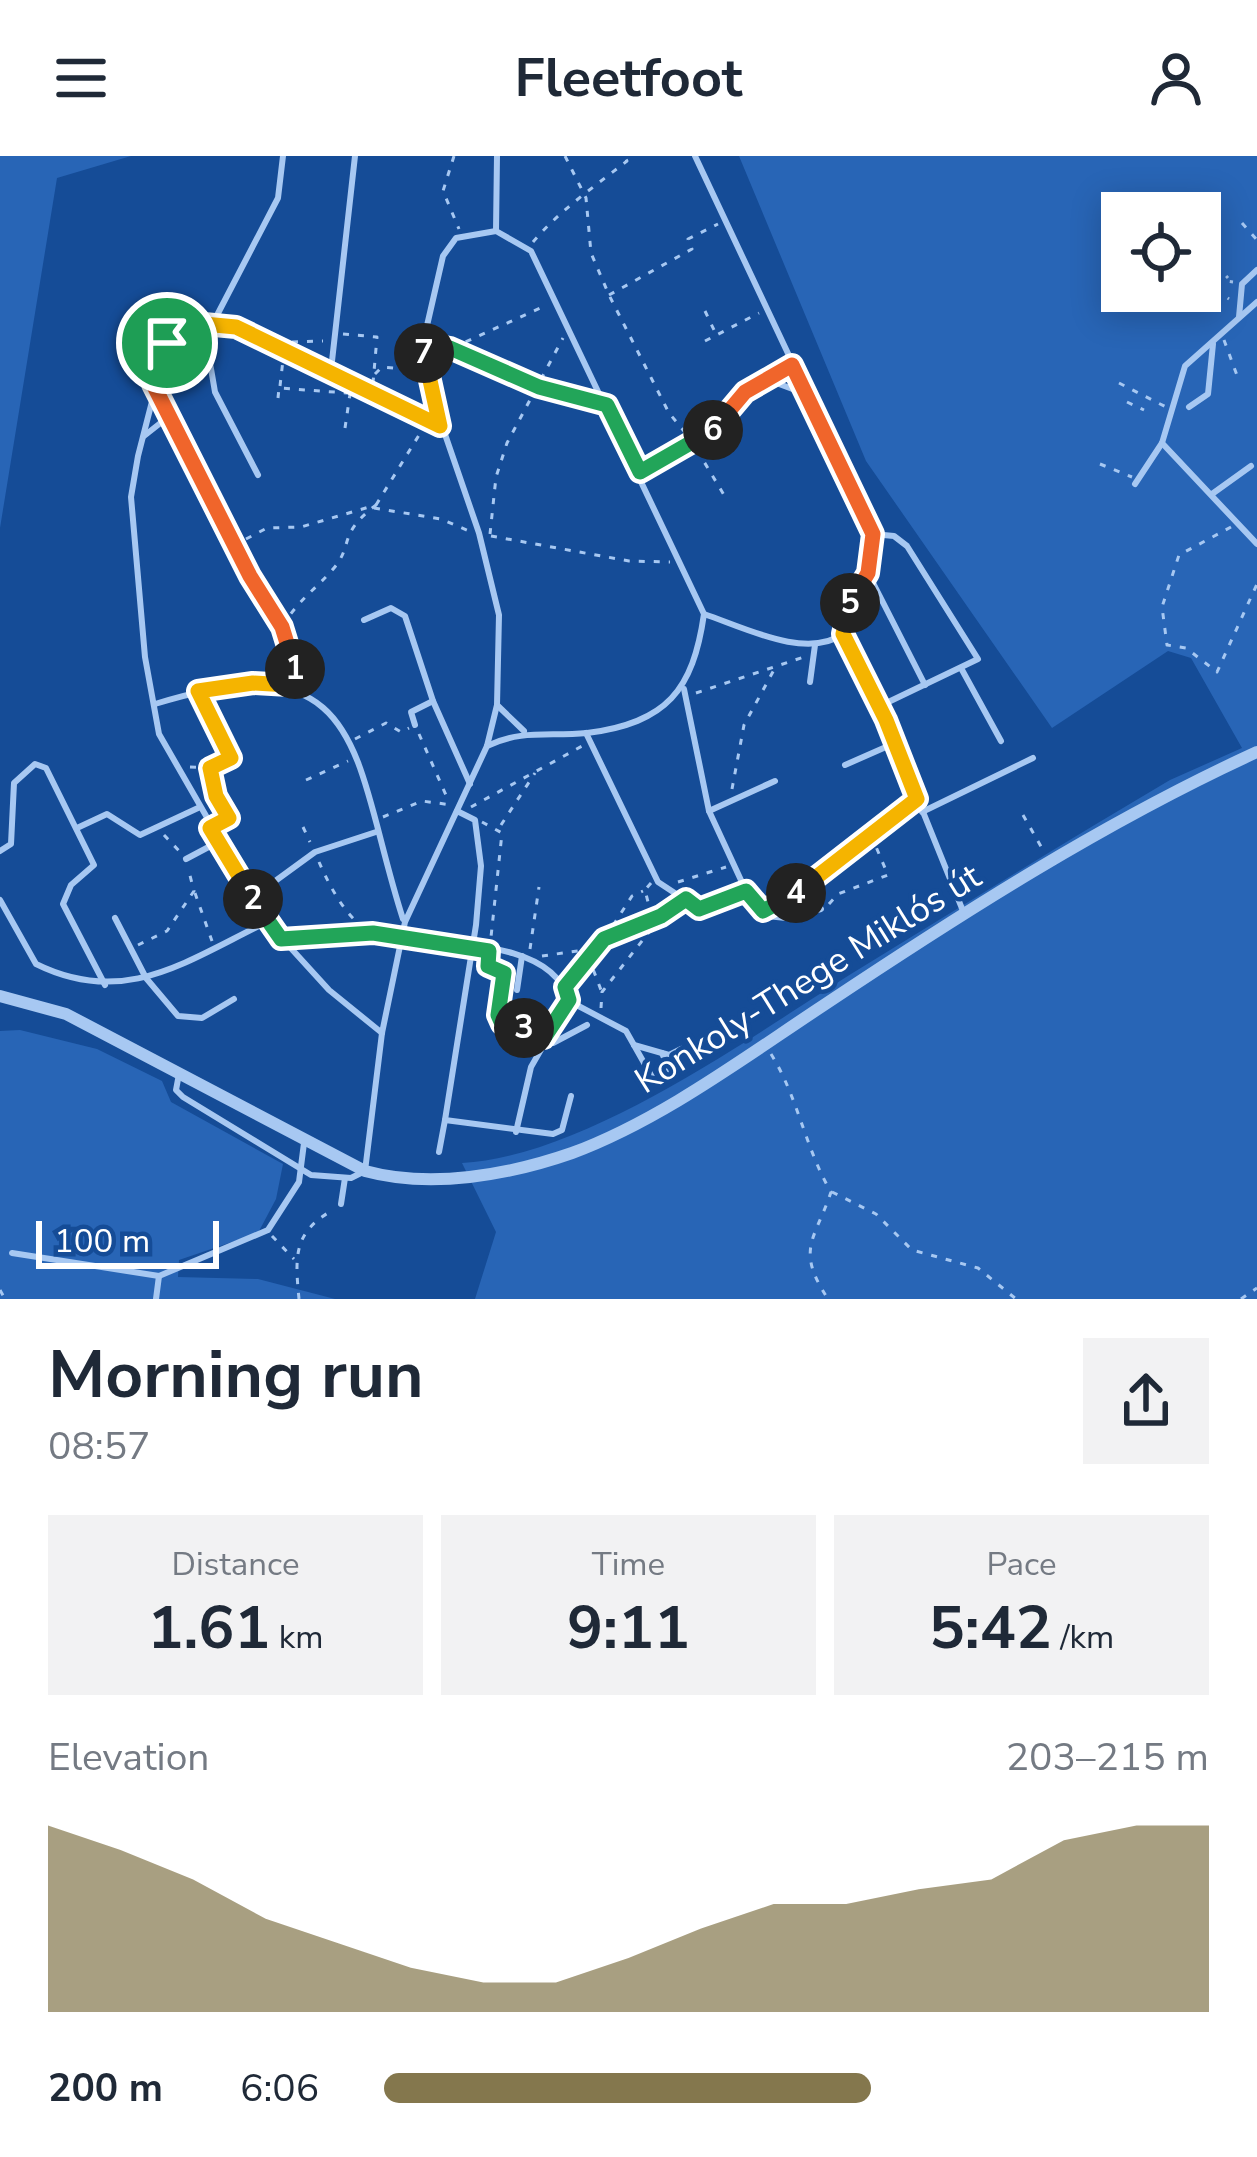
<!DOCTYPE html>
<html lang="en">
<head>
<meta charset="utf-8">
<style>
  body { margin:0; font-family:"Nunito Sans",sans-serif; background:#f2f2f3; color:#1f2937; height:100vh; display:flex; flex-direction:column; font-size:45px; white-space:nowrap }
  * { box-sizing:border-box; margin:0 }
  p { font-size:39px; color:#747a83 }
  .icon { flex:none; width:66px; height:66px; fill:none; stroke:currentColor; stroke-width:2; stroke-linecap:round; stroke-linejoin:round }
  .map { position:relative; height:1143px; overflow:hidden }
  .panel { display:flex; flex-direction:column; background:#fff; flex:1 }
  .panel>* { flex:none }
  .fabs { position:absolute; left:1101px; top:36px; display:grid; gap:24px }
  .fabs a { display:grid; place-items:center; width:120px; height:120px; border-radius:0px; background:#fff; box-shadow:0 6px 30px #0003; font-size:60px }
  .scale { position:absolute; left:36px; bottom:30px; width:183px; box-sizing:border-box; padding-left:12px; border:6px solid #fff; border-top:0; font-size:33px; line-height:42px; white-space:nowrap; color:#fff; -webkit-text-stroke:9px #154c97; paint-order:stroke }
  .pin { position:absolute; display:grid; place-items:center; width:102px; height:102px; color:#fff; margin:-51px; border:6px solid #fff; border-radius:50%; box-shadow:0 3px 12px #0007 }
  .km { position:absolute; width:60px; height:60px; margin:-30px; border-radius:50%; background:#222; color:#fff; font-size:33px; line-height:60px; text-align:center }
  .round { display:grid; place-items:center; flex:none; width:126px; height:126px; border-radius:0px; background:#f2f2f3 }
  .summary { display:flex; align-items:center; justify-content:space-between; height:204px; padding:0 48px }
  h1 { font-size:66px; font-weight:700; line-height:90px }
  .metrics { display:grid; grid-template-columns:repeat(3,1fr); gap:18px; height:204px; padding:12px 48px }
  .metrics div { display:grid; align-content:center; border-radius:0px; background:#f2f2f3; text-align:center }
  .metrics b { font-size:60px; font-weight:700 }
  .metrics small { font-size:33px; font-weight:400 }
  .metrics p { font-size:33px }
  .chart { height:336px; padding:24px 48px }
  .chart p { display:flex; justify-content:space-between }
  .chart svg { width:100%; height:216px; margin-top:12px; fill:#84774d; opacity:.7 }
  ul { padding:0 48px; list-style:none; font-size:39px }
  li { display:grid; grid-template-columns:192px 144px 1fr; align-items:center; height:90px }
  li i { height:30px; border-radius:15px; background:#84774d }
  header { display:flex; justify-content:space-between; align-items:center; height:156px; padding:0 48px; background:#fff; font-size:54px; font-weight:700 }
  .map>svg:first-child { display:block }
</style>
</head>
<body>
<header><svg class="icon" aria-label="menu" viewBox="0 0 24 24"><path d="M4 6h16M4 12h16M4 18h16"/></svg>Fleetfoot<svg class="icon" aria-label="person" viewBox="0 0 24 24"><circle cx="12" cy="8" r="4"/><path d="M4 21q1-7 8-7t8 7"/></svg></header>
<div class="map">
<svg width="1257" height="1143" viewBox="0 0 1257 1143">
  <rect width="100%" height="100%" fill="#154c97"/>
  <g fill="#2865b6" fill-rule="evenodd">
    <path d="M0,0h131l-74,22 -57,350z"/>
    <path d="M739,0h518v1143h-782l21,-67 -34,-69c123,-7 284,-123 389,-189 106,-65 212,-131 319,-194l72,-32 -51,-90 -23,-7 -116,77 -186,-267zM1122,57h78v78h-78z"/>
    <path d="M20,874l77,19 65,32 9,21 112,62 -7,35 -18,34 -79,27 -1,17 80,2 77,20h-335v-268z"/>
  </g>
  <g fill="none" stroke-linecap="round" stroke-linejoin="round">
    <g stroke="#a7c8f2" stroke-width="3" stroke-dasharray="6 9" stroke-linecap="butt">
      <path d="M454,0l-11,35 16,38"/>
      <path d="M565,0l21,42 5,55 18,42 60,118 20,24"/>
      <path d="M1173,39l13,3 7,-6 9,11 -10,10"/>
      <path d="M1242,67l15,17"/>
      <path d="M533,86c26,-31 62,-56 94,-81l-3,-5"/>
      <path d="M1216,109l12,13"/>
      <path d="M1200,122l33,4"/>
      <path d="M1203,125l26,18"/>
      <path d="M609,139l83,-46 -4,-10 30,-15"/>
      <path d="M705,155l9,19"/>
      <path d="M343,178l34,3 -4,46"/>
      <path d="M1224,184l14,38"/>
      <path d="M705,185l54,-28"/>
      <path d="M292,186l31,-1"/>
      <path d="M434,188l69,31 90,26"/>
      <path d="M452,192l95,-43"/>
      <path d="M375,218l7,-7 35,3"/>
      <path d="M1119,227l47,24"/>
      <path d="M280,230l3,-26"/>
      <path d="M278,242l1,-10 68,5"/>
      <path d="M1127,246l17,8"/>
      <path d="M345,272l5,-34"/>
      <path d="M697,294l27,45"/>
      <path d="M1100,308l32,13"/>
      <path d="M376,349l48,-78"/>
      <path d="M374,352l67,11 28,12"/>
      <path d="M1231,371l-52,28 -17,52 5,38 19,3 31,24 40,-88"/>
      <path d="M490,378l6,-57 11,-34 56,-105"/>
      <path d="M491,380l138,25 41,1"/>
      <path d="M246,383l21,-11 34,-1 75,-22c-39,30 -22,39 -42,63 -18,21 -36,32 -52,59"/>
      <path d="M238,398l44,73 10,34"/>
      <path d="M696,537l111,-37"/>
      <path d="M419,578l30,68"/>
      <path d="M355,583l31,-16 15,9 8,-4"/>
      <path d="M190,611l20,1 21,-10 -26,-54"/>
      <path d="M211,614l5,25 13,23 -9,4"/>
      <path d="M306,624l42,-19"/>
      <path d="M732,633l12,-64 31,-57"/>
      <path d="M471,651l113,-62"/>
      <path d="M1023,659l20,35"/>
      <path d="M383,661l39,-16 30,4"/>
      <path d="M482,666l20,11 -11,104"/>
      <path d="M501,669l34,-52"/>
      <path d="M303,671l7,15"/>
      <path d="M164,679l18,19"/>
      <path d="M319,706c13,29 35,74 72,76"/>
      <path d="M678,726l48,-15"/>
      <path d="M651,727l-6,7 7,28"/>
      <path d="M195,737l17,48"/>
      <path d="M829,748l9,-10 50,-19 -17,-40"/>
      <path d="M769,752l34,-19 108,-86"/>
      <path d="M294,782l75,-5"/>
      <path d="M605,782l27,-42 11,-5"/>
      <path d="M138,789l29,-14 27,-40 -6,-23"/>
      <path d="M530,793l9,-62"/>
      <path d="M542,800l49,-7"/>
      <path d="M588,800l13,34"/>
      <path d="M489,802l-1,8 16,7 -5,43"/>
      <path d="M570,825l34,-42 72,-34"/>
      <path d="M601,852l1,-16 58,-74"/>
      <path d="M771,898c27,43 34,94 60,138 -16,48 -36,57 -3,107"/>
      <path d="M832,1036l44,22 36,36 66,18 38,31"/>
      <path d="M272,1080l22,23"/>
      <path d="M0,1134l5,9"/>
      <path d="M299,1143c-4,-42 -6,-67 34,-89"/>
      <path d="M1241,1143l16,-11"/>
    </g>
    <g stroke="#a7c8f2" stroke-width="6">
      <path d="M695,0l178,378c-1,38 -23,63 -30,100 -37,26 -100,-7 -139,-20"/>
      <path d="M496,75l1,-75"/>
      <path d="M1257,146l-72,64 -23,77 95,101"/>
      <path d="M1239,161l3,-33 15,-14"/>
      <path d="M214,165l64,-123 5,-42"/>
      <path d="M175,179l35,28 5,29 43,83"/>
      <path d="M331,214l24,-214"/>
      <path d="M771,225l35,13"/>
      <path d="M155,232l81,155"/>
      <path d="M1189,251l19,-13 5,-50"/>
      <path d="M144,280l19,-15 11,2"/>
      <path d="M641,316l70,-39 34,-40 47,-28"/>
      <path d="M1135,328l27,-41"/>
      <path d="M1212,338l39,-28"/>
      <path d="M873,378l21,2 13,10 71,113 -98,47"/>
      <path d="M868,417l57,112"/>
      <path d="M364,464l27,-12 14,8 28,85 37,83"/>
      <path d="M843,478l43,86 77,191"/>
      <path d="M961,512l40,73"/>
      <path d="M810,526l5,-37"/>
      <path d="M289,529l11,-23"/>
      <path d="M684,533l25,122 37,80 21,25 19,2 35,-9"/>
      <path d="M155,548c214,-67 197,57 248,215"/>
      <path d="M415,569l-4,-13 22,-11"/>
      <path d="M586,577l72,149 41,27 47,-18"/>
      <path d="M487,590c36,-17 62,-9 100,-13 80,-10 106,-43 117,-119l-173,-363 -35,-20 -40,7 -13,18 -20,87 4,39 52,151 20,82 -2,90 27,26"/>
      <path d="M845,609l50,-22"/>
      <path d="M457,655l18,9 6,46 -5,59 -31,195 108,14 9,-4 9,-34"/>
      <path d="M709,655l66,-30"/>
      <path d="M922,656l111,-54"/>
      <path d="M77,672l30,-14 33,21 58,-27"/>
      <path d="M0,695l11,-7 3,-61 21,-19 11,4 48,97 -23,20 -8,19 42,81"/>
      <path d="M186,703l32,-17"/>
      <path d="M252,742l63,-46 61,-20"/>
      <path d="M0,744l36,64c89,44 150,-3 231,-42"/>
      <path d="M115,762l31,60 32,38 24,2 32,-19"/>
      <path d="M402,784c50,5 151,0 167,61l57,30 26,46"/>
      <path d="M517,834l5,-34"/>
      <path d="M502,868l31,6 20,13 34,-18"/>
      <path d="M382,877l-53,-43 -62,-68 -108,-188 -14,-77 -14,-160 7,-41 29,-113 26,-20 21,-2 21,6 204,99"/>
      <path d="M634,889l35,10 12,-6"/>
      <path d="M662,897l9,21"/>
      <path d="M179,918l-3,16 7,7 128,78 40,3 14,-7 17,-138 23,-111 82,-176 10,-41"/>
      <path d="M516,976l15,-65 38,-66"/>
      <path d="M439,996l6,-32"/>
      <path d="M341,1048l4,-26"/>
      <path d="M12,1097l147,23 109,-46 31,-48 5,-39"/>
      <path d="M156,1143l3,-23"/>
    </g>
    <path stroke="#a7c8f2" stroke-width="12" d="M0,840l66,18 299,157c66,18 144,4 207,-18 89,-33 173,-96 252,-148 138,-92 282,-184 433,-253"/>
  </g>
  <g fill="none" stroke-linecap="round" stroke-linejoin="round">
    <g stroke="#fff" stroke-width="24">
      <path id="split-1" d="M167,187l-14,41 97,192 32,51 13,42"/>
    </g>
    <g stroke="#fff" stroke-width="24">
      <path id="split-2" d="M253,743l-43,-71 19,-10 -13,-22 -6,-28 21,-10 -33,-67 55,-8 36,2 6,-16"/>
    </g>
    <g stroke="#fff" stroke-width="24">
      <path id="split-3" d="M253,743l28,40 92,-6 116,18 -1,15 16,7 -6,42 4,9 22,4"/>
    </g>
    <g stroke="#fff" stroke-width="24">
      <path id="split-4" d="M524,872l20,10 25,-38 -4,-13 39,-48 57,-23 25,-17 13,10 47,-18 17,20 33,-18"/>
    </g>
    <g stroke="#fff" stroke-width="24">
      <path id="split-5" d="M796,737l121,-94 -31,-79 -43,-86 7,-31"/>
    </g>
    <g stroke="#fff" stroke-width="24">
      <path id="split-6" d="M713,274l32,-38 47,-27 81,169 -5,39 -18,30"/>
    </g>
    <g stroke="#fff" stroke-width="24">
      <path id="split-7" d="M424,197l-1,-10 27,5 89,39 68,18 33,67 73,-42"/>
    </g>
    <g stroke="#fff" stroke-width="24">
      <path id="split-8" d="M167,187l26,-20 43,4 204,99 -16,-73"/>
    </g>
    <use href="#split-1" stroke="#f0652b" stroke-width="15"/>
    <use href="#split-2" stroke="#f5b400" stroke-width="15"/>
    <use href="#split-3" stroke="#22a559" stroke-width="15"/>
    <use href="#split-4" stroke="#22a559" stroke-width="15"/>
    <use href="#split-5" stroke="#f5b400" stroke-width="15"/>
    <use href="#split-6" stroke="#f0652b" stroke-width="15"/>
    <use href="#split-7" stroke="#22a559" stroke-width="15"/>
    <use href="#split-8" stroke="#f5b400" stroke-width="15"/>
  </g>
  <g text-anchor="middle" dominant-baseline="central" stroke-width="9" stroke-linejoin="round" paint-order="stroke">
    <g font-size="36" fill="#fff" stroke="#154c97">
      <text transform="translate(808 823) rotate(-32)">Konkoly-Thege Miklós út</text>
    </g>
  </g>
</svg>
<div class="fabs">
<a><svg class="icon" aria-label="locate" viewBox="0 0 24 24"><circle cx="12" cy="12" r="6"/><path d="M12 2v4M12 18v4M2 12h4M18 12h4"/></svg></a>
</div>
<div class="scale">100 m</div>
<div class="pin" style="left:167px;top:187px;background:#1e9e55"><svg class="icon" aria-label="arrive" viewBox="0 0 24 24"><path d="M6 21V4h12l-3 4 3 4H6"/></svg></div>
<b class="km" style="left:295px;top:513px">1</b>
<b class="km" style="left:253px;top:743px">2</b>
<b class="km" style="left:524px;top:872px">3</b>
<b class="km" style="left:796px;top:737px">4</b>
<b class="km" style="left:850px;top:447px">5</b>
<b class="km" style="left:713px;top:274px">6</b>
<b class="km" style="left:424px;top:197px">7</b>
</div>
<section class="panel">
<div class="summary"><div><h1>Morning run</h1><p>08:57</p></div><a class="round"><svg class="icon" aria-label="share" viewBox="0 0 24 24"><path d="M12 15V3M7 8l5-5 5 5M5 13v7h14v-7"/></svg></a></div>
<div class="metrics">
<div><p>Distance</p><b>1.61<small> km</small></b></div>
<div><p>Time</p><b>9:11</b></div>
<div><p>Pace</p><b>5:42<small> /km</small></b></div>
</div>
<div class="chart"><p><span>Elevation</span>203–215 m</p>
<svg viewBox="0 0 160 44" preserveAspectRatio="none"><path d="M0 44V6L10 11L20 17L30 25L40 30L50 35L60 38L70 38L80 33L90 27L100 22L110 22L120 19L130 17L140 9L150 6L160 6V44z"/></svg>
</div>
<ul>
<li><b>200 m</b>6:06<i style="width:59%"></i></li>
</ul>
</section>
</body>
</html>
